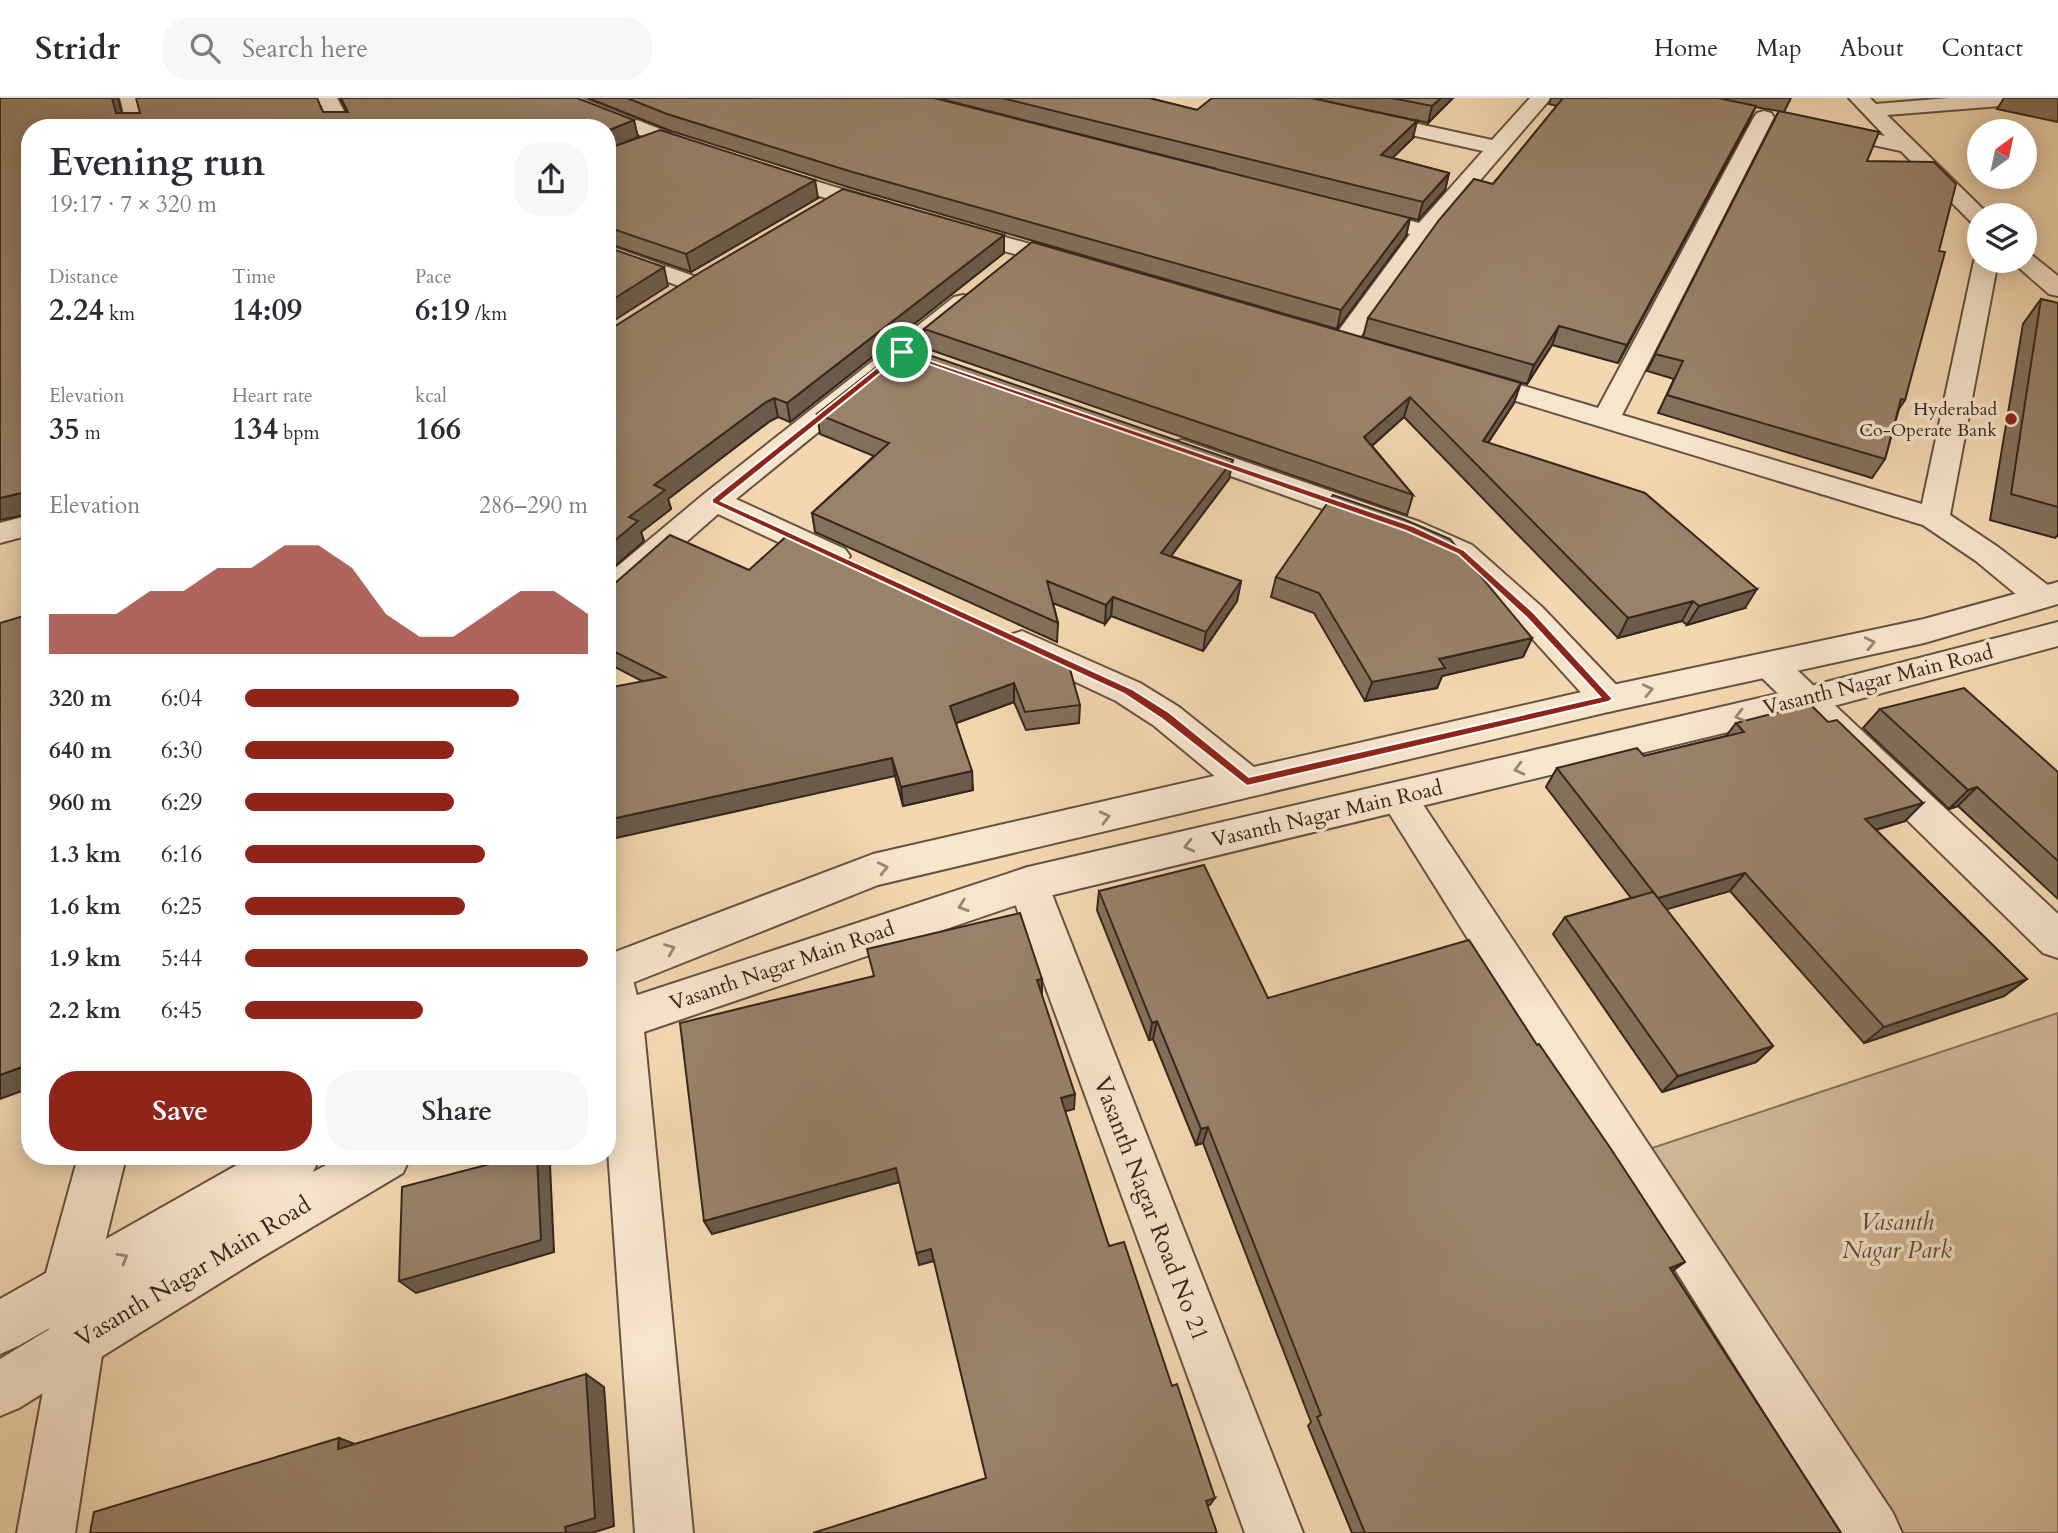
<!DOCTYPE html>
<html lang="en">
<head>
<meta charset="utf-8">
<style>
  body { margin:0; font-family:Cardo,serif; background:#f7f7f7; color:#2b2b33; height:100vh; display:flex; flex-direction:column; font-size:26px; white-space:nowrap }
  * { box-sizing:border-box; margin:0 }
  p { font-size:23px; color:#7c7c81 }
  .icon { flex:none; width:38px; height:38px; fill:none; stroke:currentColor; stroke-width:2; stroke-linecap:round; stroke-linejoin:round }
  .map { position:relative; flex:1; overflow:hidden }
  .drawer { position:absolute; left:21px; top:21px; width:595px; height:1046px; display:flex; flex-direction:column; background:#fff; border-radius:28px; box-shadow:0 4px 18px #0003 }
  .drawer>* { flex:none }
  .needle { width:46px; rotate:33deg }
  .controls { position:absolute; left:1967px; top:21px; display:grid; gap:14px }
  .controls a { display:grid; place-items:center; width:70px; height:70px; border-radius:50%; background:#fff; box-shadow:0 4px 18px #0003; font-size:35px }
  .pin { position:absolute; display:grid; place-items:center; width:60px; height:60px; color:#fff; margin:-30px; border:4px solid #fff; border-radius:50%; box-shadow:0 2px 7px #0007 }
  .round { display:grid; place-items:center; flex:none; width:74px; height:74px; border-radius:28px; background:#f7f7f7 }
  .headline { display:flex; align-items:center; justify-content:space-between; height:119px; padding:0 28px }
  h1 { font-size:38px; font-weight:700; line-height:52px }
  .stats { display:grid; grid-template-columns:repeat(3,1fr); gap:10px; height:119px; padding:7px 28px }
  .stats div { display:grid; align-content:center }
  .stats b { font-size:30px; font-weight:700 }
  .stats small { font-size:19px; font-weight:400 }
  .stats p { font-size:19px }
  .chart { height:196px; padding:14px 28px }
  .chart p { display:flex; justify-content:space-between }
  .chart svg { width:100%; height:126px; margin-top:7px; fill:#8f2418; opacity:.7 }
  .action { display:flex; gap:14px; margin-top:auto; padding:14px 28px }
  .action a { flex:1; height:80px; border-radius:28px; background:#8f2418; color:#fff; font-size:28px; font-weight:700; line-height:80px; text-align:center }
  .action a+a { background:#f7f7f7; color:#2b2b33 }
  ul { padding:0 28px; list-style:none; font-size:23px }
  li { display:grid; grid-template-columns:112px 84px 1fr; align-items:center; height:52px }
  li i { height:18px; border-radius:9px; background:#8f2418 }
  header { display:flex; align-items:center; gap:42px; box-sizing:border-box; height:98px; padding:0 35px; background:#fff; border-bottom:2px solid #e1e1e2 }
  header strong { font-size:33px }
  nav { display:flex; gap:38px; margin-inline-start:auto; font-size:24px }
  .search { width:490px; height:63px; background:#f7f7f7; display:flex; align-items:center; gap:18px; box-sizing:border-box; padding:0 24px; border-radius:28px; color:#7c7c81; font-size:26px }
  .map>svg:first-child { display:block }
</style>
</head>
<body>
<header>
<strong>Stridr</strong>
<div class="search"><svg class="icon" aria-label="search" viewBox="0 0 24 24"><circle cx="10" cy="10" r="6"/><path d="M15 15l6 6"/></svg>Search here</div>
<nav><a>Home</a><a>Map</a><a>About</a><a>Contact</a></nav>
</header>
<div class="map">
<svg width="2058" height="1435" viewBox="0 0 2058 1435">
  <rect width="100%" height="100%" fill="#f2d7b0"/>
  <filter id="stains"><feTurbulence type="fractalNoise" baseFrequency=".00286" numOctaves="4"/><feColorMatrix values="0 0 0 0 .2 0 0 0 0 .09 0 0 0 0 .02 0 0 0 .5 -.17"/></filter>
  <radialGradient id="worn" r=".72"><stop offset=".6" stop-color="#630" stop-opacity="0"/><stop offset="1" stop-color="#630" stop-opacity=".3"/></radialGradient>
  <path fill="#d2b997" stroke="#84705a" stroke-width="2" d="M2058,915v520h-156l-256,-383z"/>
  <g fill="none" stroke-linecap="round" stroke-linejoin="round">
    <g stroke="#655242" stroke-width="4">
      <g id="minor">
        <path d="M120,0h20l7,30h-20z"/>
        <path d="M317,0h20l16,30h-20z"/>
        <path d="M553,0h28l89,35 3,4 -3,4 -63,26v-14l38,-16 -89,-35z"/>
        <path d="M1262,0h37l193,42 38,-42h21l-119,138 -79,111 -9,2 -9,-2 -4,-6 79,-107 -60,-15 -3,-5 3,-5 8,-2 61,16 64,-72 -211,-47z"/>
        <path d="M1849,0h21l6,6 73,-6h73l-2,5 -7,2 -126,10 102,100h-10v9l-8,-2 -70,-71 -84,-18 -3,-4 3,-4 7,-2 61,13z"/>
        <path d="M1764,13l7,2 3,4 -152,298 300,89 52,-243 5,-5v5h19l-48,254 48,32 55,42 4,8 -4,8 -12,3 -12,-3 -53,-44 -53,-36 -463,-141 -3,-6 3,-6 10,-2 128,38 156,-291 3,-4z"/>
        <path d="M768,69l124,37 3,5 -3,5 -8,2 -124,-38 -3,-5 3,-5z"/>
        <path d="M955,125l125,35 4,5 -4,5 -8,2 -125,-35 -4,-5 4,-5z"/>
        <path d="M607,147l95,34 3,5 -3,5 -9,2 -86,-31z"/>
        <path d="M2025,156l8,2 25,20v20l-9,-2 -32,-28 -4,-5h12z"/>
        <path d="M963,197l9,2 3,5 -3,5 -236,192 109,50 5,7 -5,7 -11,3 -11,-3 -105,-49 -99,87 -12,3v-29l97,-81 250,-197z"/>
        <path d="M1182,342l238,82 52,23 70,62 79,83 5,9 -5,9 -13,4 -13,-4 -77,-85 -68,-64 -52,-23 -226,-81 -4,-6 4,-6z"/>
        <path d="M30,417v20l-30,8v-20z"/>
        <path d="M1022,533l118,52 39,24 81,65 6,10 -6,10 -13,4 -13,-4 -81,-67 -37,-24 -106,-50 -5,-8 5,-8z"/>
        <path d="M1770,555l12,3 276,258v44l-15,-5 -285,-279 -5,-9 5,-9z"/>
        <path d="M1399,685l13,5 481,725 9,20h-62l-454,-725 -6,-10 6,-10z"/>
        <path d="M1028,769l14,5 6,12 255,649h-58l-237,-649 6,-12z"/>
        <path d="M610,855l15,6 6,13 12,48 50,513h-58l-28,-397v-182z"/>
        <path d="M78,1059h48l-33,134 11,51 -29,191h-58l35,-191 -11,-51z"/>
      </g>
    </g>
    <g stroke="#655242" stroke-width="4">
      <g id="tertiary">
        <path d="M2058,484v22l-134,39 -316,69 -730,173 -271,108v-38l266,-101 735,-168 316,-67z"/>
        <path d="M2058,524v24l-251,67 -779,188 -393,134 -28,13v-43l421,-138 779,-180z"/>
        <path d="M251,1059h69l-7,15 28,-15h69l-7,16 -146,87 -238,148 -19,8v-57l76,-46 -58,33 -18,8v-55z"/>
      </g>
    </g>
    <use href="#minor" fill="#f7e5cc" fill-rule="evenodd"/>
    <use href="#tertiary" fill="#f7e5cc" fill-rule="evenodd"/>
  </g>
  <g fill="#83705a" stroke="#36261d" stroke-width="2">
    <path d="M0,0h118l4,15 225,-1 -7,-14h237l61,39 -17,7 197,54 -127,74 -84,-29v-115h-577z"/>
    <path d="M588,0h346l283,71 -280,-71h212l48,12 216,28 -21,20 57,15 -4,17 -27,30 -8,-2 -4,18 -69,93 -486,-141 -180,-57z"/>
    <path d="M1311,0h142l-25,25z"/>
    <path d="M1551,0h240l-7,14 83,49 72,90 -34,149 -6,9 -14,50 -13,19 -214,-65 16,-34 -27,-8 132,-260 -24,-4 -7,16 -130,240 -66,-18 -25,39 -164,-47 5,-19 125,-134 64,-78 -8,-2z"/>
    <path d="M2004,0h54v24l-61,-13z"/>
    <path d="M1004,137v18l-214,169 -12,-5 -8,4 -102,78 3,10 -30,23 3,9 -37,32v-244z"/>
    <path d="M2041,201l17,4v232l-3,3 -65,-18 33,-196z"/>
    <path d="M924,231l590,74 -26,40 257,165 -58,17 -5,-4 -64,17 -214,-221 -32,29 41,49 -6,20 -482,-167z"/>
    <path d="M817,316l412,65 -58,77 70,25 -4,20 -34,50 -92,-35 -6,8 -52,-21 5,20 -1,19 -242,-110 -3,-19 62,-57 -54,-22z"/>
    <path d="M749,472l331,135 -1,18 -53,7 -12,-28 -58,21 17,67 -70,16 -8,-30 -253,-95 -35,-18v-78z"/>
    <path d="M1276,479l256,61 -9,19 -81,19 -5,12 -72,13 -51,-88 -43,-16z"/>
    <path d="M1880,611l178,63v127l-100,-93 -9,3 -86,-81z"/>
    <path d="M1828,624l95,81 -18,18 -29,9 151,149 -23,17 -140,47 -134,-152 -64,18 107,137 -17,16 -94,30 -109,-158 12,-17 66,-19 -85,-111 11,-19 87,-12 82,-20 10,-13z"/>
    <path d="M1099,793l169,107 404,273 169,262h-489l-44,-107 3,-4 -108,-279 -7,2 -43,-106 -4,1 -52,-130z"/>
  </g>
  <g fill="#6a5b4a" stroke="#36261d" stroke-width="2">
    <path d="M112,0h6l7,30 -9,-15z"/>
    <path d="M1441,0h12l-25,25 4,-17z"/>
    <path d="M1756,8l-8,17 -130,240 9,-18z"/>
    <path d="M634,22l4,17 -31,13v-19z"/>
    <path d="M1417,23l-4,17 -36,35 4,-18z"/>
    <path d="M1449,75l-4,17 -27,30 5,-18z"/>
    <path d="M815,82l3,18 -127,74 -5,-18z"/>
    <path d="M1410,120l-4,18 -69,93 4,-19z"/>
    <path d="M1004,137v18l-214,169 -3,-19z"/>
    <path d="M664,169l4,19 -61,39v-22z"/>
    <path d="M1559,228l-7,19 -25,39 7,-19z"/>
    <path d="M1521,285l-7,20 -38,58 7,-20z"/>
    <path d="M1410,299l-6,20 -45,40 5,-20z"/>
    <path d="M774,300l4,19 -8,4 -102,78 3,10 -30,23 3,9 -37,32v-26l22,-30 25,-32 112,-83z"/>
    <path d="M1233,362l-4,19 -70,93 2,-19z"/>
    <path d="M30,393v23l-30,6v-22z"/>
    <path d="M1241,483l-4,20 -34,50 3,-19z"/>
    <path d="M1757,491l-12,19 -58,17 12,-19z"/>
    <path d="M1113,499l-2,19 -6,8 1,-19z"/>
    <path d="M1693,503l-11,20 -64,17 10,-20z"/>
    <path d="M1532,540l-9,19 -81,19 -5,12 -72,13 7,-19 67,-23z"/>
    <path d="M1014,585v19l-63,23 -1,-19z"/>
    <path d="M892,660l3,18 -288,64v-20z"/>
    <path d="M972,673l1,19 -70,16 -2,-19z"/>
    <path d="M1977,689l-19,19 -9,3 19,-19z"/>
    <path d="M1923,705l-18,18 -57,17 17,-19z"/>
    <path d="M1745,775l-15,18 -86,25 14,-18z"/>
    <path d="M1042,881v17l-5,-16z"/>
    <path d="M2027,881l-23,17 -140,47 20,-16z"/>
    <path d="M1157,923l-4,18 -4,1 3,-17z"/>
    <path d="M1773,948l-17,16 -94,30 16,-16z"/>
    <path d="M30,966v24l-30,11v-24z"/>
    <path d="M1075,996l-1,15 -14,4 1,-15z"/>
    <path d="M1208,1029l-5,16 -7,2 5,-16z"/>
    <path d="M537,1059h5l8,8 4,87 -138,41 -17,-12z"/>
    <path d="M896,1070l4,14 -188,52 -8,-13z"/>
    <path d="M931,1151l3,12 -15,4 -3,-12z"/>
    <path d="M1685,1164l-18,13 3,-7z"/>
    <path d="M586,1276l18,13 10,139 -22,7h-26l-1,-6z"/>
    <path d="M339,1340l29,11h-30z"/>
    <path d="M1215,1400l-5,7 -9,3 5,-7z"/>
  </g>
  <g fill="#988269" stroke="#36261d" stroke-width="2">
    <path d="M0,0h112l4,15h24l-4,-15h181l6,14h25l-7,-14h236l57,22 -27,11v-3h-577v363l-30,7z"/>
    <path d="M627,0h307l476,120 -69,92 -492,-139 -182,-57z"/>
    <path d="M1002,0h147l48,12 15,-12h99l106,23 -36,34 68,18 -26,29z"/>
    <path d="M1392,0h49l-9,8z"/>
    <path d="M1563,0h155l38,8 -129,239 -68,-19 -25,39 -166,-47 71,-98 35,-41 19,5z"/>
    <path d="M1779,13l100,21 -12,29 67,1 22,22 -17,67 6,1 -40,148 -4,-1 -16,60 -218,-64 16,-34 -28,-7z"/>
    <path d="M660,32l155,50 -129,74 -79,-27v-78z"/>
    <path d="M843,91l161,46 -217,168 -13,-5 -8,4 -112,83 11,5 -36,27 9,4 -31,26v-218l5,-1 87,-55z"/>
    <path d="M1032,144l489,141 -38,58 162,52 112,96 -58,17 -6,-5 -65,17 -218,-221 -46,40 49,58 -489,-166z"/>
    <path d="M607,149l57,20 -57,36z"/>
    <path d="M2041,201l17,4v204l-47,-13z"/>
    <path d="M903,248l330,114 -72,93 80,28 -35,51 -93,-35 -7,8 -59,-24 11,42 -246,-110 77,-70 -72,-29z"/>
    <path d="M1333,397l70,24 47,20 82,99 -93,21 6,9 -73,14 -53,-89 -43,-16z"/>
    <path d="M790,435l278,129 12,43 -55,7 -11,-29 -64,23 22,65 -71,16 -9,-29 -285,62v-132l58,-11 -58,-29v-63l7,-1 56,-49 79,35z"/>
    <path d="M30,516v450l-30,11v-452z"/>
    <path d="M1964,590l94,84v89l-81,-74 -9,3 -88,-81z"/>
    <path d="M1810,606l18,18 9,-2 86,83 -58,16 162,160 -143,48 -139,-154 -87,25 -101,-130 80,-20 7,8 100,-24 -8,-9z"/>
    <path d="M1204,767l64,133 201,-58 68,105 2,-1 72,105 74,113 -15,6 171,265h-476l-48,-116 4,-2 -113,-288 -7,2 -44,-108 -5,2 -53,-132z"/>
    <path d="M1653,794l120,154 -95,30 -113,-159z"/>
    <path d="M1020,815l22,66 -5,1 38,114 -14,4 48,148 15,-4 48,144 5,-2 38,114 -9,3 11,32h-404l173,-55 -55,-229 -15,4 -20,-85 -192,53 -24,-198 194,-47 -7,-27z"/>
    <path d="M517,1059h20l4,83 -142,41 3,-94z"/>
    <path d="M586,1276l9,144 -30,9 1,6h-476l4,-21 245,-74 -1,11z"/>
  </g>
  <defs><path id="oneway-chevron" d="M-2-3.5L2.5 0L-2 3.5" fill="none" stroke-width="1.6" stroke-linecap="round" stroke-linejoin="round" transform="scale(1.75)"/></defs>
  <g stroke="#968674">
    <use href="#oneway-chevron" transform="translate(1870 545) rotate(-13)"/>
    <use href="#oneway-chevron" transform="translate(1648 592) rotate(-12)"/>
    <use href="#oneway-chevron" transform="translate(1740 618) rotate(166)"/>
    <use href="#oneway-chevron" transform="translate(1519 671) rotate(166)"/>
    <use href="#oneway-chevron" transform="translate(1105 719) rotate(-14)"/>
    <use href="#oneway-chevron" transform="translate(1189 748) rotate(167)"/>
    <use href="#oneway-chevron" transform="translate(883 770) rotate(-13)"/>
    <use href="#oneway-chevron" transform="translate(963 808) rotate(161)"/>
    <use href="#oneway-chevron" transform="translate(670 851) rotate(-22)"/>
    <use href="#oneway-chevron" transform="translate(123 1160) rotate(-30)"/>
  </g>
  <path fill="#8f2418" stroke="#fff" stroke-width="2" fill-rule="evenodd" d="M899,252l514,176 51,24 70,63 79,86 -5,3 -361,84 -85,-67 -38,-25 -412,-191v-4zM903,257l503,176 52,23 69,64 73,79 -351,80 -79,-64 -38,-24 -411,-188z"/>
  <circle fill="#8f2418" stroke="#f7e5cc" stroke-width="2.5" cx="2011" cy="321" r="7"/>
  <g text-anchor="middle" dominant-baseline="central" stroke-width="7" stroke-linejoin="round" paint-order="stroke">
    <g font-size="18" fill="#36261d" stroke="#f7e5cc" text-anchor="end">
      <text x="1997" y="311">Hyderabad<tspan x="1997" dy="21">Co-Operate Bank</tspan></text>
    </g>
    <g font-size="21" fill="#36261d" stroke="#f7e5cc">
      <text transform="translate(1878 582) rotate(-14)">Vasanth Nagar Main Road</text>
      <text transform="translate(1327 716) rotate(-13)">Vasanth Nagar Main Road</text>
      <text transform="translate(782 868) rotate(-19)">Vasanth Nagar Main Road</text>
    </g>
    <g font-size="24" fill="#36261d" stroke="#f7e5cc">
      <text transform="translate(1151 1111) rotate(69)">Vasanth Nagar Road No 21</text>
      <text transform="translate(193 1174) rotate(-31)">Vasanth Nagar Main Road</text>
    </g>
    <g font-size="24" font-style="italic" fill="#5d4b3c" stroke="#f7e5cc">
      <text x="1897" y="1124">Vasanth<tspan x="1897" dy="28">Nagar Park</tspan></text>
    </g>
  </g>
  <rect width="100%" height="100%" filter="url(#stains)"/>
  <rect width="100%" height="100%" fill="url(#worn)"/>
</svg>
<div class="controls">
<a><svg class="needle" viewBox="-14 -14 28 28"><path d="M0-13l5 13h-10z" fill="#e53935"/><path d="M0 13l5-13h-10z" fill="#7c7c81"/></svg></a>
<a><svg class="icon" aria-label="layers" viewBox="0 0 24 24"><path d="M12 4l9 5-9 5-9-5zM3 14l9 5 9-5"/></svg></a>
</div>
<div class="pin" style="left:902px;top:254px;background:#1e9e55"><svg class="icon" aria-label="arrive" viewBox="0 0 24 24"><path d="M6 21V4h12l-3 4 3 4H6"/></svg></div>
<section class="drawer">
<div class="headline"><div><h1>Evening run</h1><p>19:17 · 7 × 320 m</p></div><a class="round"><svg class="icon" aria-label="share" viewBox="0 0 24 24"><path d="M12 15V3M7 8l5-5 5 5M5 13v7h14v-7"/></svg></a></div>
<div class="stats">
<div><p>Distance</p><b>2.24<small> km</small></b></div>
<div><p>Time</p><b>14:09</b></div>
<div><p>Pace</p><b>6:19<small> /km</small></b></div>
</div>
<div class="stats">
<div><p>Elevation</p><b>35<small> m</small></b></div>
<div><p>Heart rate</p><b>134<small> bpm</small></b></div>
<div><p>kcal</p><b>166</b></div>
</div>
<div class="chart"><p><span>Elevation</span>286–290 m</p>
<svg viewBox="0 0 160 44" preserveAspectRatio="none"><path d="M0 44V30L10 30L20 30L30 22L40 22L50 14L60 14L70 6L80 6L90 14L100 30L110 38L120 38L130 30L140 22L150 22L160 30V44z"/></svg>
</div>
<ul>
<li><b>320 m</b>6:04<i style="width:80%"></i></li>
<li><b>640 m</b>6:30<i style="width:61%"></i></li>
<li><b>960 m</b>6:29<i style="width:61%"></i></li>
<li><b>1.3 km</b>6:16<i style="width:70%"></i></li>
<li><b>1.6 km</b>6:25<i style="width:64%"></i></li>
<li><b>1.9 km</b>5:44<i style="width:100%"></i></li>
<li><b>2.2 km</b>6:45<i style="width:52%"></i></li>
</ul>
<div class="action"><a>Save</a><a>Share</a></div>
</section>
</div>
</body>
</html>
